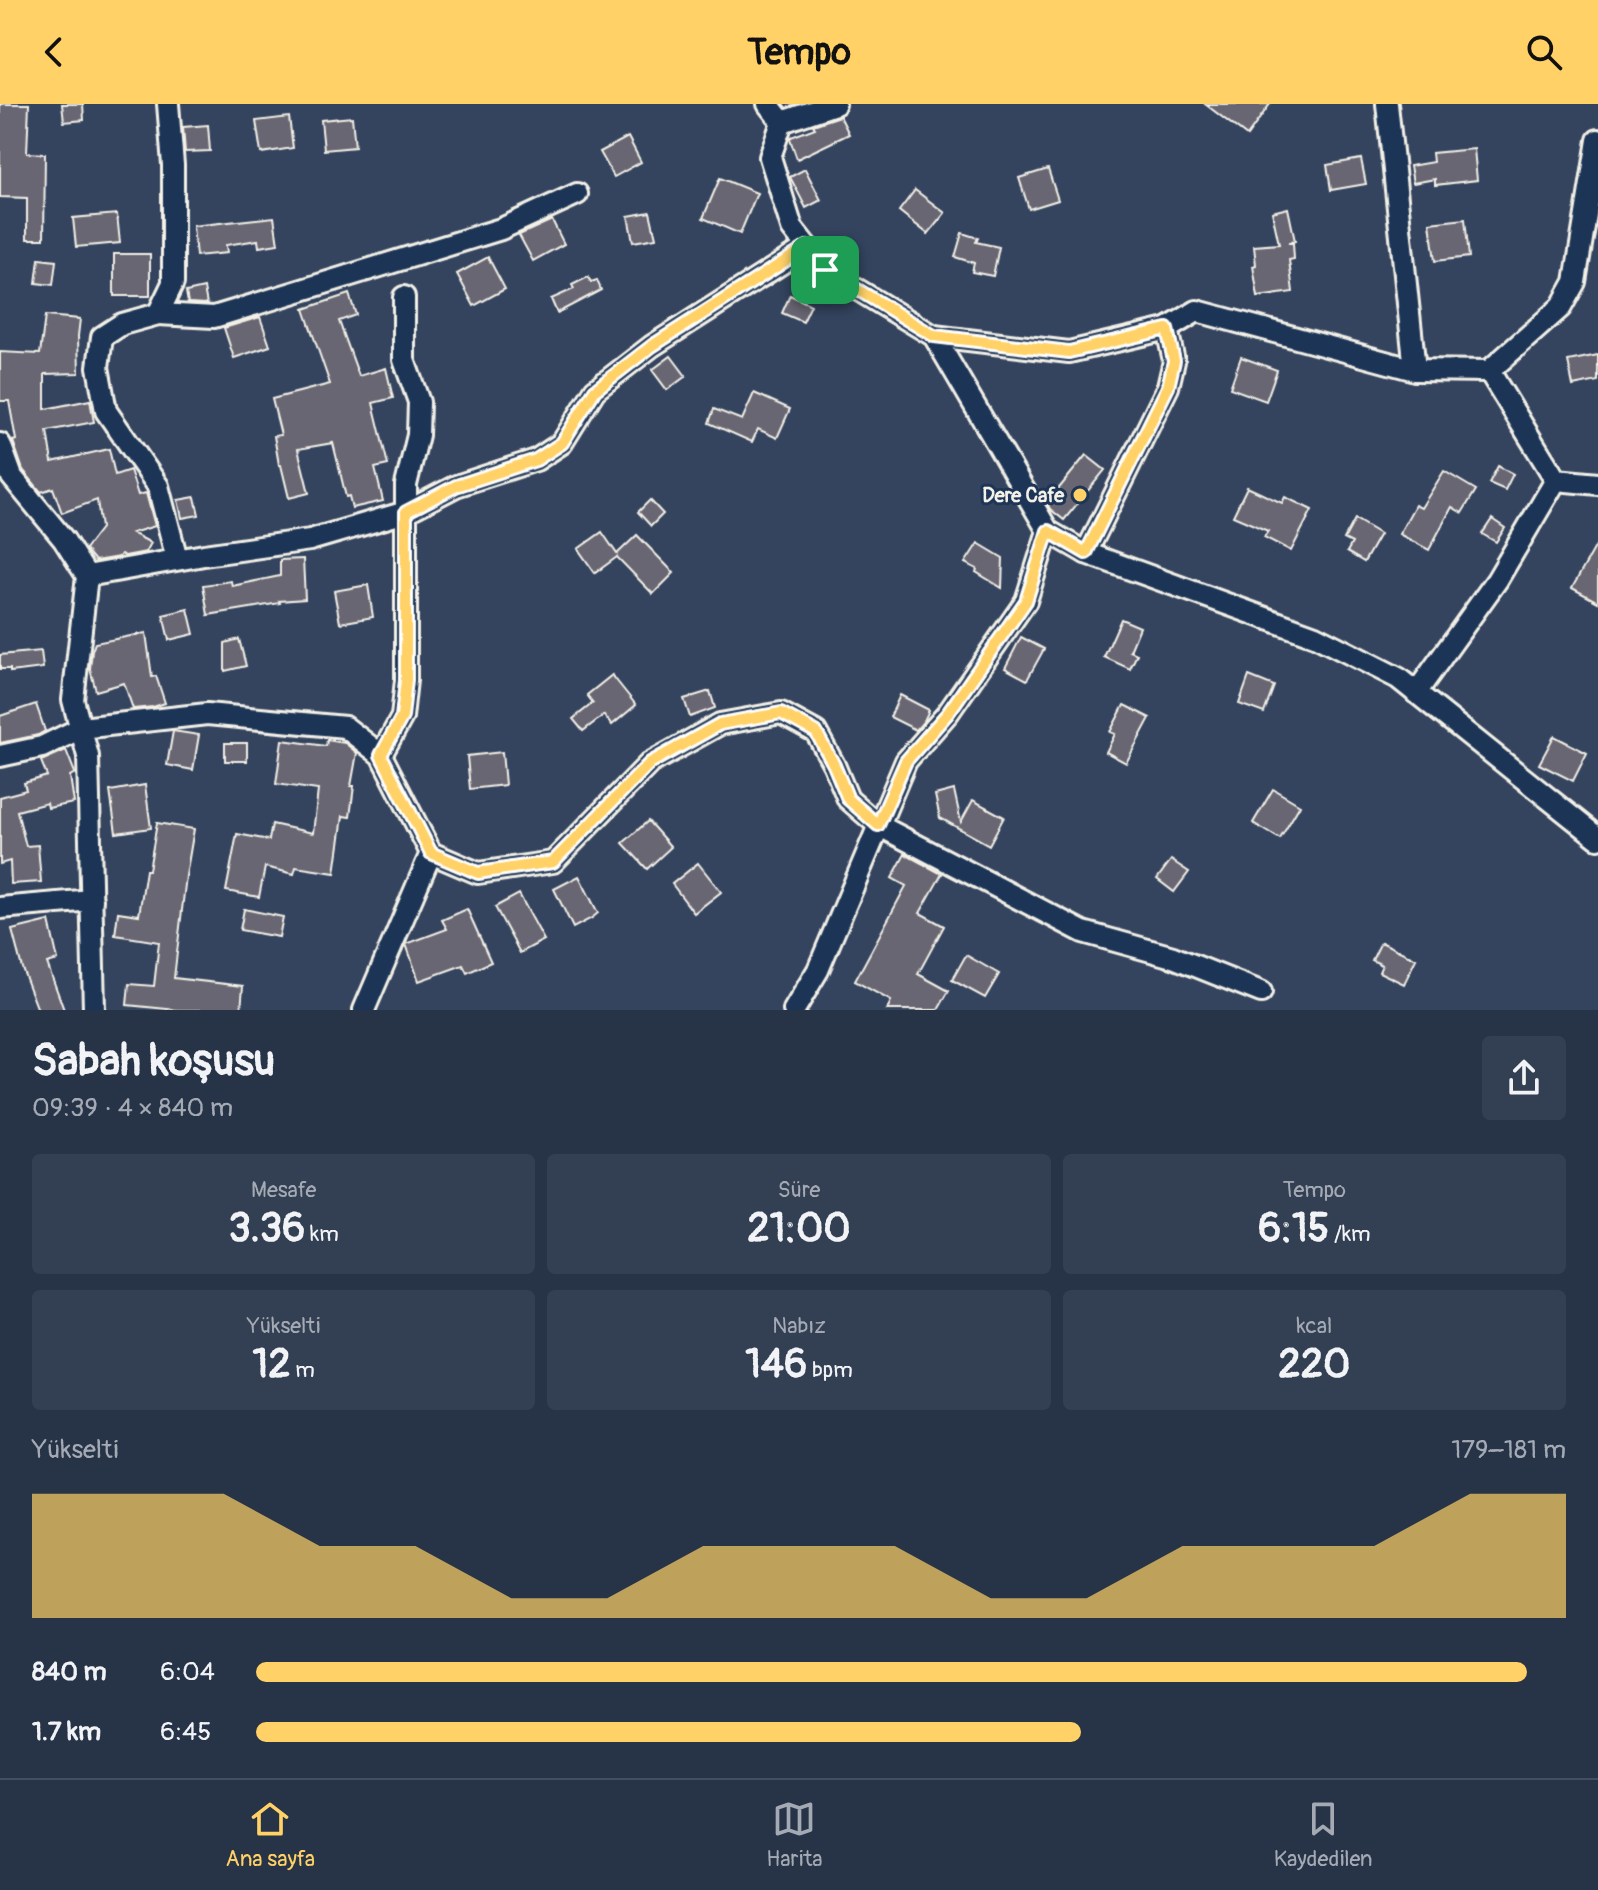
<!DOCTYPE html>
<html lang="tr">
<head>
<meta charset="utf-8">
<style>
  body { margin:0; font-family:Pangolin,sans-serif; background:#333f52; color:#f1f3f6; height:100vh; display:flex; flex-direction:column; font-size:30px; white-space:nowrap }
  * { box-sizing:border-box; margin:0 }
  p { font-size:26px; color:#a4aab4 }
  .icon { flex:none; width:44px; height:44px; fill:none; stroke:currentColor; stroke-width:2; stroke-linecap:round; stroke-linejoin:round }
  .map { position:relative; height:906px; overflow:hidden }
  .sheet { display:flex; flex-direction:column; background:#273347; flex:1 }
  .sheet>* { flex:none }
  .pin { position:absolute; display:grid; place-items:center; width:68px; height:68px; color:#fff; margin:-34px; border-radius:16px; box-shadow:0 4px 12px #0006 }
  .round { display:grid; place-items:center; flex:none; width:84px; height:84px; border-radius:8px; background:#333f52 }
  .overview { display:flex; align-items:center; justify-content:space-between; height:136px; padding:0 32px }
  h1 { font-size:44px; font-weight:800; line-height:60px }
  .figures { display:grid; grid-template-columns:repeat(3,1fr); gap:12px; height:136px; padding:8px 32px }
  .figures div { display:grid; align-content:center; border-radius:8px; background:#333f52; text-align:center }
  .figures b { font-size:40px; font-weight:800 }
  .figures small { font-size:22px; font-weight:400 }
  .figures p { font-size:22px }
  .chart { height:224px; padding:16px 32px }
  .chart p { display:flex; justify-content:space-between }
  .chart svg { width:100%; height:144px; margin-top:8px; fill:#ffd166; opacity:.7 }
  ul { padding:0 32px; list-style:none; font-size:26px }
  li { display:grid; grid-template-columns:128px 96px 1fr; align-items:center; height:60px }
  li i { height:20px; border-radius:10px; background:#ffd166 }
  header { display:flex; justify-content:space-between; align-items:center; height:104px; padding:0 32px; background:#ffd166; color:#111; font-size:36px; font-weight:800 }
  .tabs { display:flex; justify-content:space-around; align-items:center; height:112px; border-top:2px solid #434e60; background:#273347; font-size:22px; color:#a4aab4 }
  .tabs a { display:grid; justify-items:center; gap:4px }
  .tabs .on { color:#ffd166 }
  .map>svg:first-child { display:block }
</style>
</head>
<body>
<header><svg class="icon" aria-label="back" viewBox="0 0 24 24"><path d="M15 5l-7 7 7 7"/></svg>Tempo<svg class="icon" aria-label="search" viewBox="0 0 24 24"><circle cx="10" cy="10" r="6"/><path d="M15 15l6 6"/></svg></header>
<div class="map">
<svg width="1598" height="906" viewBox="0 0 1598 906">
  <rect width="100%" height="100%" fill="#34445f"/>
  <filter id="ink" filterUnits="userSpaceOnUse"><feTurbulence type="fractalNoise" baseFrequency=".0125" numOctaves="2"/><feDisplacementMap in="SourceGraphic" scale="16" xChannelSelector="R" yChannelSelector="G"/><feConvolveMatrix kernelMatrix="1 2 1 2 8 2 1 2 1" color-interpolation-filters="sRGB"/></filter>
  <g filter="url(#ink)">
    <g fill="#696673" stroke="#f4f1e8" stroke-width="2">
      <path d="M0,0h29l-2,49 18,1 -1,85h-17v-41l-27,-1z"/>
      <path d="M62,0h21l1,16 -20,2z"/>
      <path d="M1205,0h65l-23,32z"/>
      <path d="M840,12l9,18 -52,25 -7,-20 1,-2 24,-9 -2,-3z"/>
      <path d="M289,13l4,31 -32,5 -5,-32z"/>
      <path d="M352,13l3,30 -31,3 -3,-30z"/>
      <path d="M208,21l2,26 -25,1 -2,-25z"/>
      <path d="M628,33l13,25 -27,15 -14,-25z"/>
      <path d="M1474,45l3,31 -42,5v-6l-22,4 -3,-17 23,-4 -1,-9z"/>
      <path d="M1361,55l5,25 -35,6 -4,-25z"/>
      <path d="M805,65l16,31 -15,8 -16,-31z"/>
      <path d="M1048,65l10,31 -29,9 -10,-31z"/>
      <path d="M720,74l37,15 -17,41 -37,-16z"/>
      <path d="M915,86l30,23 -17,21 -29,-23z"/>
      <path d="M1288,104l7,33 -7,2h5l1,16 -5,1 4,32 -35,5 -5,-31 3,-1 -2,-19 25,-2 -7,-32z"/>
      <path d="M650,108l6,26 -23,4 -5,-26z"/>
      <path d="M117,110l3,29 -44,4 -3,-29z"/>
      <path d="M274,113l4,27 -19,3 -1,-7 -32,5 1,8 -31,3 -3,-30z"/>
      <path d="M1465,115l4,38 -34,4 -5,-38z"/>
      <path d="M552,116l12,24 -31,17 -14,-26z"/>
      <path d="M962,129l16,5 -2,4 23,5 -6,29 -21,-4 2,-9 -19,-6z"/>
      <rect x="114" y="150" width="36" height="42"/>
      <path d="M488,153l17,32 -31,17 -17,-32z"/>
      <path d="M39,155l17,2 -3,24 -17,-2z"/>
      <path d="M588,173l3,5 6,-2 4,10 -44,23 -6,-14 23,-10 -2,-4z"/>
      <path d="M204,184l3,16 -19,-1 -2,-11z"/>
      <path d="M349,190l7,21 -17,6 20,55 27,-8 7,30 -20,5 15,62 -13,3 8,33 -31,7 -3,-12 -3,1 -13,-54 -35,6 11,44 -20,5 -8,-33h-2l-5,-29 7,-1 -9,-36 58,-15 -26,-75z"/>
      <path d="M790,191l21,10 -8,17 -21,-9z"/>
      <path d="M45,212l35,3 -2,17 1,37 -34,1v35l45,-9 4,22 -47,9 5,31 57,-13 6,26 15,-5 8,25 8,-2 9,33 -23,7 19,10 -5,9 -21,4 -4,-2 -2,3 -24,4 -10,-12 16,-21 -4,-28 -35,13 -9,-25 -12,4 -18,-22 -10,-29 3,-1 -7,-39h-9v-49l40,2z"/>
      <path d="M260,213l10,29 -36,12 -10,-30z"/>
      <path d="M1598,251v26l-25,5 -5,-25z"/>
      <path d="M671,252l15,20 -19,14 -15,-20z"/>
      <path d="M1241,253l36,13 -11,31 -36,-13z"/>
      <path d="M754,289l36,16 -13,29 -19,-9 -6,13 -43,-19 5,-14 28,11z"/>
      <path d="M1086,351l19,15 -41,50 -14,-11 -3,-6z"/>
      <path d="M1498,362l15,8 -8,16 -16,-7z"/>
      <path d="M1444,367l32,19 -14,23 -10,-6 -23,43 -30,-16 16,-29 6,3z"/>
      <path d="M1247,383l35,16 3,-6 27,13 -21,41 -27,-14 4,-6 -35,-15z"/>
      <path d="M195,393l4,18 -17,3 -4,-18z"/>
      <path d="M650,396l13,14 -12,12 -13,-14z"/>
      <path d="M1355,415l25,15 -16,28 -17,-10 5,-9 -8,-4z"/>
      <path d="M1492,415l13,9 -9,14 -14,-8z"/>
      <path d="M602,428l15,22 20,-19 37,38 -21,21 -36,-37 -22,16 -17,-24z"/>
      <path d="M1598,438v60l-26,-14z"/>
      <path d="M978,439l25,15 -1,30 -26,-16 1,-3 -12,-6z"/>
      <path d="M303,455l2,40 -26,2 1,2 -72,12 -5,-30 28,-4 1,5 48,-10v-16z"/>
      <path d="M368,481l5,32 -33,6 -6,-32z"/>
      <path d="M188,505l6,25 -25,6 -6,-25z"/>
      <path d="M1121,515l19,8 -10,24 7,3 -7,15 -26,-12z"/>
      <path d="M146,529l6,44 4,-1 9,27 -12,4 -20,2 -9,-26 -28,8 -6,-22 2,-18 3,-8z"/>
      <path d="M1021,533l23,12 -17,31 -22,-12z"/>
      <path d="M239,535l7,27 -21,5v-28z"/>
      <path d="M41,547l2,17 -33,4v-3h-10v-14z"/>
      <path d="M612,571l24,30 -24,20 -8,-10 -21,16 -10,-12 20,-16 -6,-8z"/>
      <path d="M1249,572l25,10 -10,27 -25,-9z"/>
      <path d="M710,587l5,17 -25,9 -6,-18z"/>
      <path d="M900,591l29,15 -5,11 -8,9 -26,-13z"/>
      <path d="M36,600l9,27 -7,4 -38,8v-27z"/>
      <path d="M1124,601l26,13 -24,45 -20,-11 9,-18 -5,-2z"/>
      <path d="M173,627l26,4 -6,35 -26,-5z"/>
      <path d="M1554,632l33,17 -14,28 -34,-17z"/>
      <path d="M282,636l44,6 1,-6 18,3 12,10 -6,33h3l-4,31 -7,-1 -8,57 -39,-6 -2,7 -29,-7 -6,30 -33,-6 11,-57 32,6 3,-16 41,9 5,-43 -42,-6z"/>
      <rect x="225" y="639" width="22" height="18"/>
      <path d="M66,646l9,23 -5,3 4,27 -26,5 -1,-5 -30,8 9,35 12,-1 3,37 -30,2 -1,-23 -10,3v-67l26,-7 -2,-7 23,-7 -6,-15z"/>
      <path d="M502,648l3,33 -35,4 -3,-33z"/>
      <path d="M145,681l6,43 -35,5 -6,-42z"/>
      <path d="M1273,685l27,16 -20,34 -27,-16z"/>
      <path d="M954,686l7,32 12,-22 31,17 -15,28 -49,-27 -5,-23z"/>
      <path d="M648,717l23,26 -24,22 -24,-26z"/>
      <path d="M157,719l37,6 -8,47 -12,102 69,8 -2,24h-64l-50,-5 2,-21 25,2 5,-44 -44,-7 3,-23 21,3 7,-45h3z"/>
      <path d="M905,750l37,20 -22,39 24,13 -26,48 31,17 -11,19h-51l4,-9 -36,-20 51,-95 -14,-8z"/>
      <path d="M1171,756l18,12 -15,20 -17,-13z"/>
      <path d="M698,759l23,29 -27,21 -22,-29z"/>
      <path d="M579,772l19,37 -6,5 -19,10 -19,-39z"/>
      <path d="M519,790l25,46 -24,13 -25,-46z"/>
      <path d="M244,805l39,8 -4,20 -39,-7z"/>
      <path d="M467,805l24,53 -24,11 -4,-8 -44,16 -13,-37 41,-15 -5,-9z"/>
      <path d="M49,817l9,39 -11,3 17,47h-26l-16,-42 -10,-38z"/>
      <path d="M1381,838l35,17 -12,25 -25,-12 3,-7 -10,-5z"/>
      <path d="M966,851l33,19 -14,24 -33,-18z"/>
    </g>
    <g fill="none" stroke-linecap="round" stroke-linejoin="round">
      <g stroke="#f4f1e8" stroke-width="26">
        <g id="minor">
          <path d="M168,0l5,61v118l-15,31 -36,10 -20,13 -4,30 8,44 52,75 19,73"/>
          <path d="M768,0l14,18"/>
          <path d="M835,0l-53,18 -12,35 22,71 33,42 109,66 114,195 38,22 229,83 83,42 200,160"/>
          <path d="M1387,0l28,266"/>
          <path d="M158,210l56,3 287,-88 76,-35"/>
          <path d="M934,232l135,16 98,-23 30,-18 218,59 74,1 72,-64 14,-25 23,-142"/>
          <path d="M1489,267l67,109"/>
          <path d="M0,340l12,33 52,63 23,36 -14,124 15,56 6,254"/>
          <path d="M1556,376l42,4"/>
          <path d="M1086,449l82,-166 6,-26 -7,-32"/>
          <path d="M87,472l117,-21 106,-15 96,-28 50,-26 80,-26 26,-17 33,-53 57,-44 155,-99"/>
          <path d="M1416,589l81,-113 59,-100"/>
          <path d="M381,651l21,-38 4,-37v-195l12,-50 1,-33 -15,-42v-63"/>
          <path d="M0,652l42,-9 39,-19 126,-14 138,13 36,28 50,98 47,20 75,-11 97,-99 70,-39 61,-11 35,19 18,33 14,34 30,26 205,107 90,25 88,35"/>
          <path d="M0,804l92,-8"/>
          <path d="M364,906l67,-157"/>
          <path d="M794,906l24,-40 88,-209 42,-48 78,-112 22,-70"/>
        </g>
      </g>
      <use href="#minor" stroke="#1d3557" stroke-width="20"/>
    </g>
  </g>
  <g fill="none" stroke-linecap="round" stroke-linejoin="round" filter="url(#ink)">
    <g stroke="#fff" stroke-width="16">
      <path id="route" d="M807,143l18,23 109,66 135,16 98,-23 7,32 -6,26 -82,166 -38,-22 -22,70 -78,112 -42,48 -28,64 -30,-26 -14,-34 -18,-33 -35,-19 -61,11 -70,39 -97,99 -75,11 -47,-20 -50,-98 21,-38 4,-37v-168l50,-26 80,-26 26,-17 33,-53 57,-44z"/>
    </g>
    <use href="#route" stroke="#ffd166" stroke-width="10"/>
  </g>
  <circle fill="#ffd166" stroke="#1d3557" stroke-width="3" cx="1080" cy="391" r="8"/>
  <g text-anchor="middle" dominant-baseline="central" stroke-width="6" stroke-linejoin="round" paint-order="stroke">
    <g font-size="20" font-weight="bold" fill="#f4f1e8" stroke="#1d3557" text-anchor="end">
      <text x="1064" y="391">Dere Cafe</text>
    </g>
  </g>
</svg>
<div class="pin" style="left:825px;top:166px;background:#1e9e55"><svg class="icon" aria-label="arrive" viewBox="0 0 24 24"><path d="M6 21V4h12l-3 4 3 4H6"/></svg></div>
</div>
<section class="sheet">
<div class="overview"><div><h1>Sabah koşusu</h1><p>09:39 · 4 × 840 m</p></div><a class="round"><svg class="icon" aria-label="share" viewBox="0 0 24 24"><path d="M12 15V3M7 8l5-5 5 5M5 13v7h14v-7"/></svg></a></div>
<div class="figures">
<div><p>Mesafe</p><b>3.36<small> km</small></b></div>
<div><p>Süre</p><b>21:00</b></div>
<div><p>Tempo</p><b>6:15<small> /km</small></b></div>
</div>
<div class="figures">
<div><p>Yükselti</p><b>12<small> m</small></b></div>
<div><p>Nabız</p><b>146<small> bpm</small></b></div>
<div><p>kcal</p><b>220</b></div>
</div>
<div class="chart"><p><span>Yükselti</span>179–181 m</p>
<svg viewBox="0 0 160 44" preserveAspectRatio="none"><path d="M0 44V6L10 6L20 6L30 22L40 22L50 38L60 38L70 22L80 22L90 22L100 38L110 38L120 22L130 22L140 22L150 6L160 6V44z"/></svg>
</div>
<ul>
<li><b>840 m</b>6:04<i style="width:97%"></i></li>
<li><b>1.7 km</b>6:45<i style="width:63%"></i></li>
</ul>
</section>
<nav class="tabs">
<a class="on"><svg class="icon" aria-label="home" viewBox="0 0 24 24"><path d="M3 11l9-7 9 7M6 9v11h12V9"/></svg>Ana sayfa</a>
<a><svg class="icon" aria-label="map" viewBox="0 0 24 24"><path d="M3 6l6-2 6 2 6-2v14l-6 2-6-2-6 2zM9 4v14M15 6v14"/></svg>Harita</a>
<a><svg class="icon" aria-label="saved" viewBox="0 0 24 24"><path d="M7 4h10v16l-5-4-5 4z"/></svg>Kaydedilen</a>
</nav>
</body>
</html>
